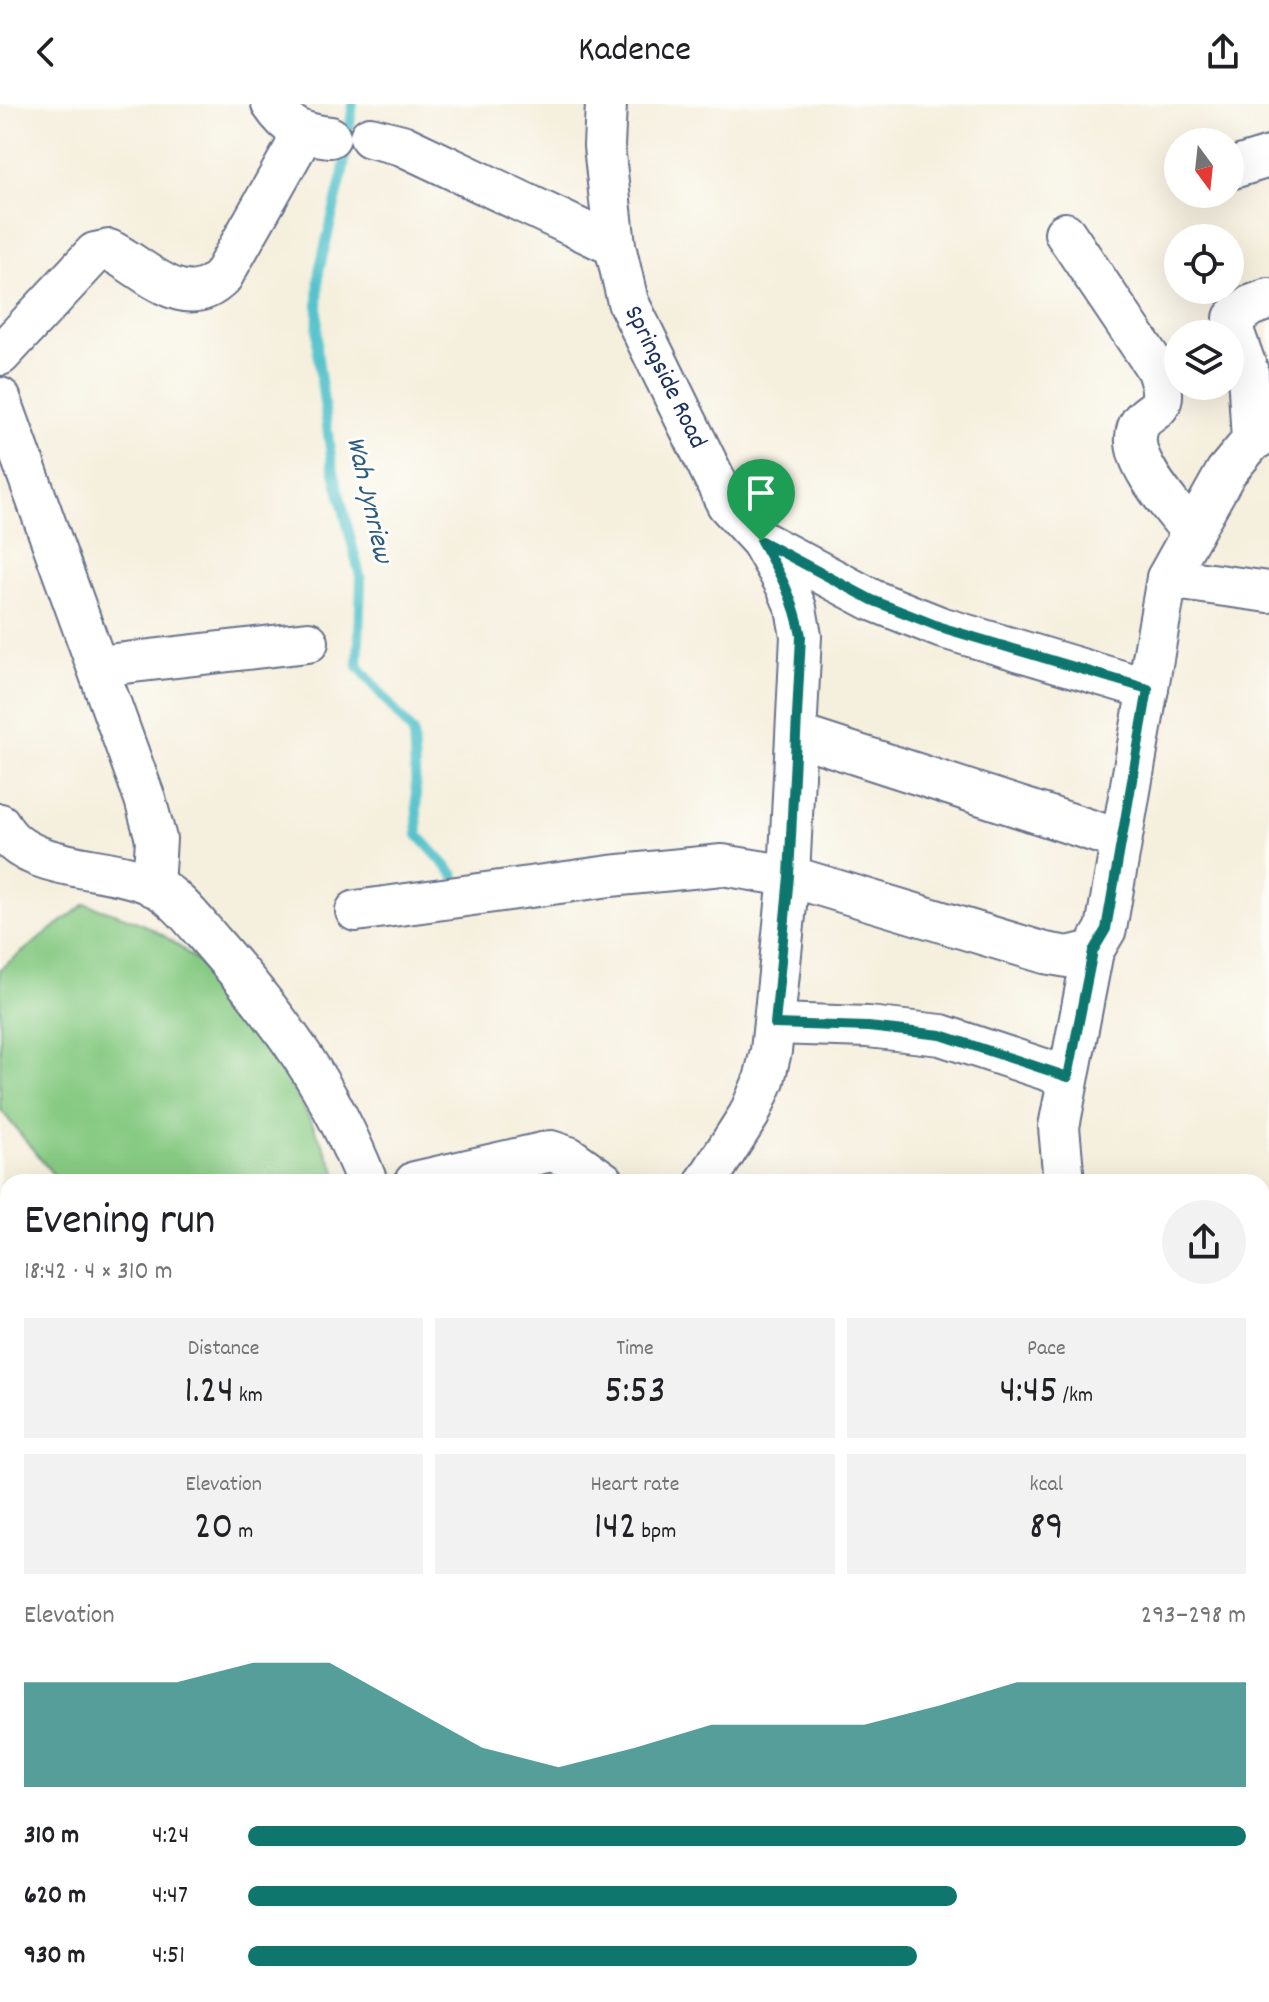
<!DOCTYPE html>
<html lang="en">
<head>
<meta charset="utf-8">
<style>
  body { margin:0; font-family:Dekko,sans-serif; background:#f2f2f2; color:#202124; height:100vh; display:flex; flex-direction:column; font-size:30px; white-space:nowrap }
  * { box-sizing:border-box; margin:0 }
  p { font-size:26px; color:#757577 }
  .icon { flex:none; width:44px; height:44px; fill:none; stroke:currentColor; stroke-width:2; stroke-linecap:round; stroke-linejoin:round }
  .map { position:relative; flex:1; overflow:hidden }
  .panel { position:absolute; left:0px; top:1070px; width:1270px; height:828px; display:flex; flex-direction:column; background:#fff; border-radius:24px 24px 0 0; box-shadow:0 8px 32px #0002 }
  .panel>* { flex:none }
  .needle { width:52px; rotate:165deg }
  .tools { position:absolute; left:1164px; top:24px; display:grid; gap:16px }
  .tools a { display:grid; place-items:center; width:80px; height:80px; border-radius:50%; background:#fff; box-shadow:0 8px 32px #0002; font-size:40px }
  .pin { position:absolute; display:grid; place-items:center; width:68px; height:68px; color:#fff; margin:-82px -34px; border-radius:50% 50% 50% 0; rotate:-45deg; box-shadow:0 0 8px #0007 }
  .pin .icon { rotate:45deg }
  .round { display:grid; place-items:center; flex:none; width:84px; height:84px; border-radius:42px; background:#f2f2f2 }
  .overview { display:flex; align-items:center; justify-content:space-between; height:136px; padding:0 24px }
  h1 { font-size:44px; font-weight:600; line-height:60px }
  .stats { display:grid; grid-template-columns:repeat(3,1fr); gap:12px; height:136px; padding:8px 24px }
  .stats div { display:grid; align-content:center; border-radius:0px; background:#f2f2f2; text-align:center }
  .stats b { font-size:40px; font-weight:600 }
  .stats small { font-size:22px; font-weight:400 }
  .stats p { font-size:22px }
  .chart { height:224px; padding:16px 24px }
  .chart p { display:flex; justify-content:space-between }
  .chart svg { width:100%; height:144px; margin-top:8px; fill:#0f766e; opacity:.7 }
  ul { padding:0 24px; list-style:none; font-size:26px }
  li { display:grid; grid-template-columns:128px 96px 1fr; align-items:center; height:60px }
  li i { height:20px; border-radius:10px; background:#0f766e }
  header { display:flex; justify-content:space-between; align-items:center; height:104px; padding:0 24px; background:#fff; font-size:36px; font-weight:600 }
  .map>svg:first-child { display:block }
</style>
</head>
<body>
<header><svg class="icon" aria-label="back" viewBox="0 0 24 24"><path d="M15 5l-7 7 7 7"/></svg>Kadence<svg class="icon" aria-label="share" viewBox="0 0 24 24"><path d="M12 15V3M7 8l5-5 5 5M5 13v7h14v-7"/></svg></header>
<div class="map">
<svg width="1269" height="1898" viewBox="0 0 1269 1898">
  <defs>
    <pattern id="building-cross-hatch" width="8" height="8" patternUnits="userSpaceOnUse" patternTransform="scale(2)"><rect width="8" height="8" fill="#cba9f3"/><path d="M0 0l8 8M0 8l8-8" fill="none" stroke="#a48ac8"/></pattern>
  </defs>
  <rect width="100%" height="100%" fill="#fdfcf7"/>
  <filter id="ink" filterUnits="userSpaceOnUse"><feTurbulence type="fractalNoise" baseFrequency=".0125" numOctaves="2"/><feDisplacementMap in="SourceGraphic" scale="16" xChannelSelector="R" yChannelSelector="G"/><feConvolveMatrix kernelMatrix="1 2 1 2 8 2 1 2 1" color-interpolation-filters="sRGB"/></filter>
  <filter id="wash" filterUnits="userSpaceOnUse"><feTurbulence type="fractalNoise" baseFrequency=".006" numOctaves="4" result="noise"/><feDisplacementMap in="SourceGraphic" scale="32" xChannelSelector="R" yChannelSelector="G"/><feGaussianBlur stdDeviation="1.8" result="paint"/><feColorMatrix in="noise" values="0 0 0 0 0 0 0 0 0 0 0 0 0 0 0 0 0 1.4 0 .05"/><feComposite in="paint" operator="in"/></filter>
  <g filter="url(#wash)">
    <rect width="100%" height="100%" fill="#f5efdd"/>
    <path fill="#87ca83" stroke="#517c70" stroke-width="2" d="M85,800c24,7 47,14 69,26 83,45 148,168 187,252h-282l-59,-73v-140z"/>
    <g fill="none" stroke-linecap="round" stroke-linejoin="round">
      <path stroke="#56c3cc" stroke-width="10" d="M353,0l-10,68 -24,99 -2,79 15,114 29,116 -3,86 55,67 5,102 37,41"/>
    </g>
    <g id="blocks">
      <path fill="url(#building-cross-hatch)" d="M1262,1456l7,1v25l-7,-1z"/>
    </g>
  </g>
  <g filter="url(#ink)">
    <use href="#blocks" fill-opacity="0" stroke="#67728a" stroke-width="2"/>
    <g fill="none" stroke-linecap="round" stroke-linejoin="round">
      <g stroke="#67728a" stroke-width="24">
        <g id="service">
          <path d="M1262,1828l7,-1"/>
          <path d="M902,1898l7,-8"/>
        </g>
      </g>
      <g stroke="#67728a" stroke-width="44">
        <g id="minor">
          <path d="M272,0c16,24 29,30 58,33"/>
          <path id="s1" d="M606,0l-2,42 11,100 13,56 99,202 34,37 26,46 9,21 5,28 -12,240 -18,175 -7,29 -15,35 -43,67"/>
          <path d="M370,33l32,8 213,101"/>
          <path d="M1230,65l39,-12"/>
          <path d="M1065,129l91,135c21,54 -18,35 -20,69 -3,29 40,74 56,96"/>
          <path d="M0,251l95,-102 14,-3c37,18 75,65 113,27l81,-143"/>
          <path d="M0,294l145,401 11,40 -3,47"/>
          <path d="M1252,337l-4,-69 -14,-39v-15l16,-12 19,-7"/>
          <path d="M761,437l111,59 68,27 208,62"/>
          <path d="M1167,474l102,14"/>
          <path d="M98,562l210,-24"/>
          <path d="M797,631l324,105"/>
          <path d="M0,720c22,49 111,40 153,61 24,12 44,40 61,59 68,78 115,141 153,238"/>
          <path d="M356,807l254,-35 112,-11 67,11 256,77 23,4 25,-6 13,-22 61,-351 59,-106 26,-31 17,-9"/>
          <path d="M775,920l93,3 73,8 127,42"/>
          <path d="M415,1078l136,-31 18,6 35,25"/>
          <path d="M1064,1078l-5,-55 34,-176"/>
          <path d="M1262,1183l7,-12"/>
          <path d="M0,1564l8,5"/>
          <path d="M0,1704l8,-7"/>
          <path d="M0,1879l8,-10"/>
          <path d="M312,1890l6,8"/>
          <path d="M85,1898l11,-8"/>
          <path d="M221,1898l6,-8"/>
          <path d="M724,1898v-8"/>
        </g>
      </g>
      <g stroke="#67728a" stroke-width="48">
        <g id="trunk">
          <path d="M0,1310l8,3"/>
          <path d="M1262,1434l7,1"/>
        </g>
      </g>
      <use href="#service" stroke="#fff" stroke-width="20"/>
      <use href="#minor" stroke="#fff" stroke-width="40"/>
      <use href="#trunk" stroke="#fff" stroke-width="44"/>
    </g>
  </g>
  <g fill="none" stroke-linecap="round" stroke-linejoin="round" filter="url(#ink)">
    <g stroke="#fff" stroke-width="16">
      <path id="route" d="M761,437l111,59 68,27 208,62 -42,240 -13,22 -25,126 -127,-42 -73,-8 -93,-3 14,-148 12,-240c-6,-36 -22,-64 -40,-95z"/>
    </g>
    <use href="#route" stroke="#0f766e" stroke-width="10"/>
  </g>
  <g text-anchor="middle" dominant-baseline="central" stroke-width="6" stroke-linejoin="round" paint-order="stroke">
    <g font-size="26" fill="#1b2f5e" stroke="#fdfcf7">
      <text stroke="none"><textPath href="#s1" startOffset="284">Springside Road</textPath></text>
    </g>
    <g font-size="28" font-style="italic" fill="#2d5b7f" stroke="#fdfcf7">
      <text transform="translate(367 396) rotate(77)">Wah Jynriew</text>
    </g>
  </g>
</svg>
<div class="tools">
<a><svg class="needle" viewBox="-14 -14 28 28"><path d="M0-13l5 13h-10z" fill="#e53935"/><path d="M0 13l5-13h-10z" fill="#757577"/></svg></a>
<a><svg class="icon" aria-label="locate" viewBox="0 0 24 24"><circle cx="12" cy="12" r="6"/><path d="M12 2v4M12 18v4M2 12h4M18 12h4"/></svg></a>
<a><svg class="icon" aria-label="layers" viewBox="0 0 24 24"><path d="M12 4l9 5-9 5-9-5zM3 14l9 5 9-5"/></svg></a>
</div>
<div class="pin" style="left:761px;top:437px;background:#1e9e55"><svg class="icon" aria-label="arrive" viewBox="0 0 24 24"><path d="M6 21V4h12l-3 4 3 4H6"/></svg></div>
<section class="panel">
<div class="overview"><div><h1>Evening run</h1><p>18:42 · 4 × 310 m</p></div><a class="round"><svg class="icon" aria-label="share" viewBox="0 0 24 24"><path d="M12 15V3M7 8l5-5 5 5M5 13v7h14v-7"/></svg></a></div>
<div class="stats">
<div><p>Distance</p><b>1.24<small> km</small></b></div>
<div><p>Time</p><b>5:53</b></div>
<div><p>Pace</p><b>4:45<small> /km</small></b></div>
</div>
<div class="stats">
<div><p>Elevation</p><b>20<small> m</small></b></div>
<div><p>Heart rate</p><b>142<small> bpm</small></b></div>
<div><p>kcal</p><b>89</b></div>
</div>
<div class="chart"><p><span>Elevation</span>293–298 m</p>
<svg viewBox="0 0 160 44" preserveAspectRatio="none"><path d="M0 44V12L10 12L20 12L30 6L40 6L50 19L60 32L70 38L80 32L90 25L100 25L110 25L120 19L130 12L140 12L150 12L160 12V44z"/></svg>
</div>
<ul>
<li><b>310 m</b>4:24<i style="width:100%"></i></li>
<li><b>620 m</b>4:47<i style="width:71%"></i></li>
<li><b>930 m</b>4:51<i style="width:67%"></i></li>
</ul>
</section>
</div>
</body>
</html>
